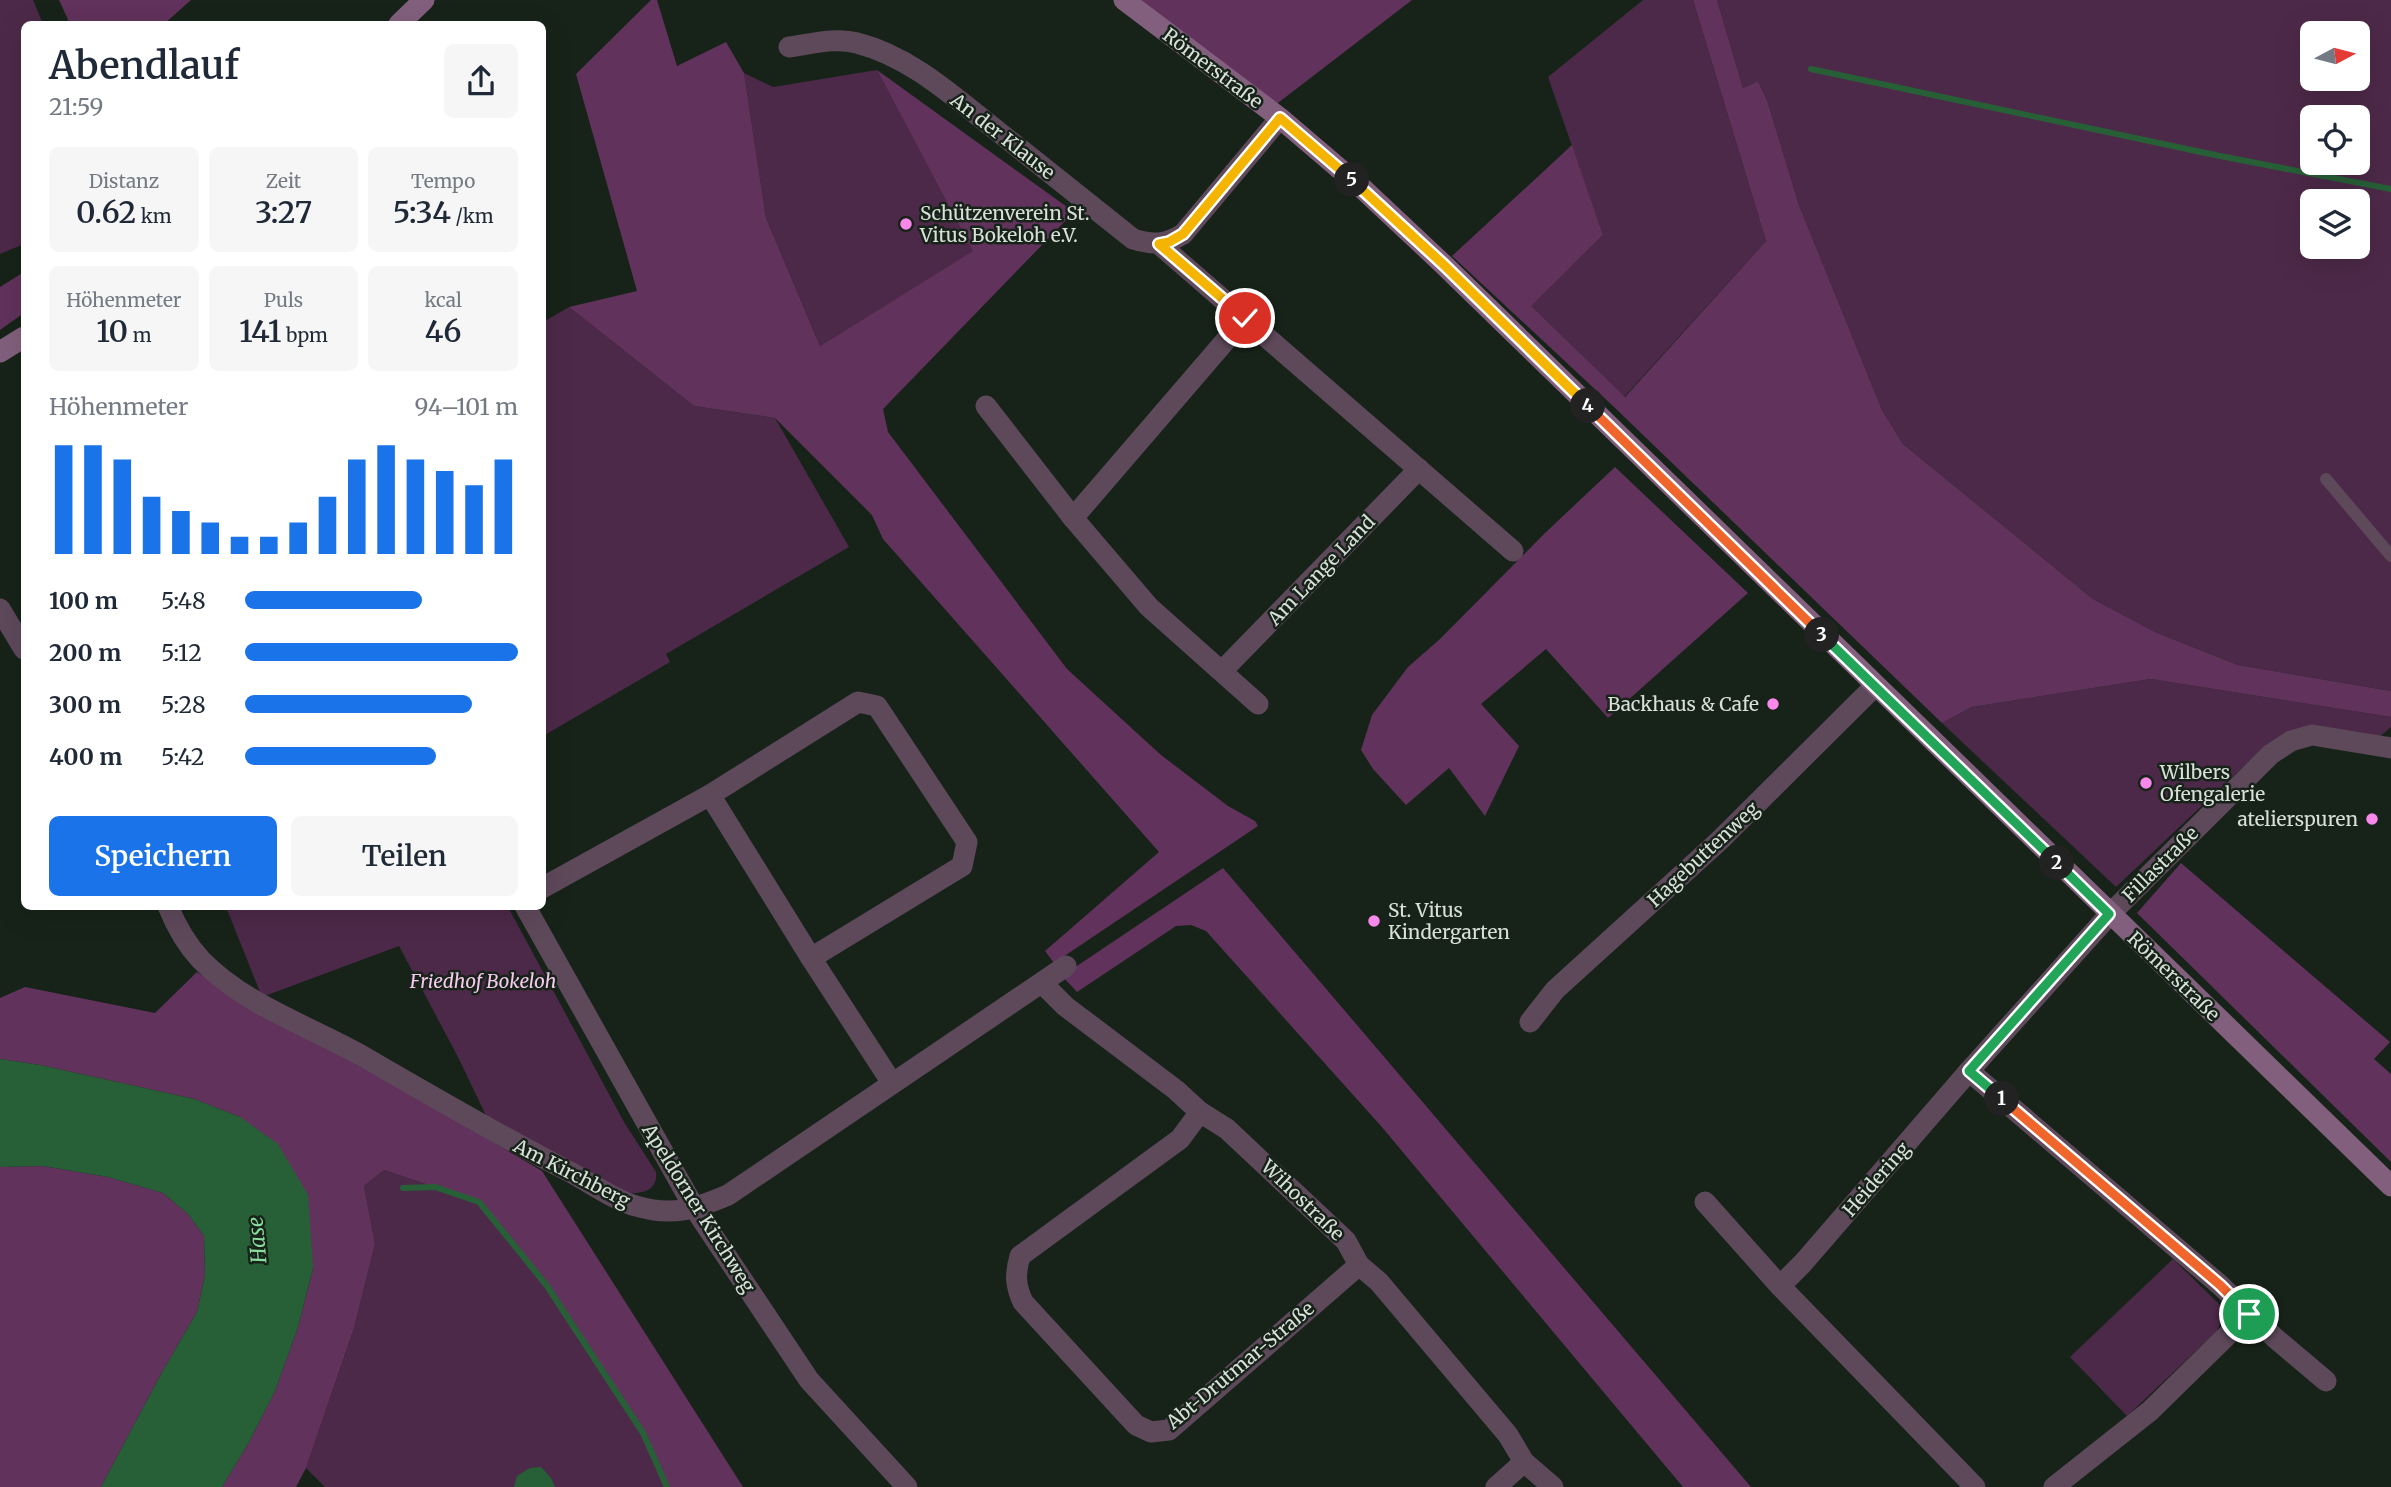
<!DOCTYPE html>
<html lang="de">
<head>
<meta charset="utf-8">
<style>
  body { margin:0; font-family:Merriweather,serif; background:#f6f6f7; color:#1f2937; height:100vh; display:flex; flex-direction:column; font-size:26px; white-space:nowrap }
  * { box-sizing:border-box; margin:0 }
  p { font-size:23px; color:#747a83 }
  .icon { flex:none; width:38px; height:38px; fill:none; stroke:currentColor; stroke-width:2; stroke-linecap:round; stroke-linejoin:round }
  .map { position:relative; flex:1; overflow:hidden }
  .side { position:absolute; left:21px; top:21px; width:525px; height:889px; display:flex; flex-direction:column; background:#fff; border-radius:10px; box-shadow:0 7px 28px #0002 }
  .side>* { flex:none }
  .needle { width:46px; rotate:83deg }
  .controls { position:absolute; left:2300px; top:21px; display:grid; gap:14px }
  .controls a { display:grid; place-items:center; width:70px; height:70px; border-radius:10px; background:#fff; box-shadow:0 7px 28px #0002; font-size:35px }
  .pin { position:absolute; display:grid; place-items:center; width:60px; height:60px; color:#fff; margin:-30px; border:4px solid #fff; border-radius:50%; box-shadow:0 2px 7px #0007 }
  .km { position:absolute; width:35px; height:35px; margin:-18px; border-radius:50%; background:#222; color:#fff; font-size:19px; line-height:35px; text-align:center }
  .round { display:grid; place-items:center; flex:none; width:74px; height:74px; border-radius:10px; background:#f6f6f7 }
  .headline { display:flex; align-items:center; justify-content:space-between; height:119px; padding:0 28px }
  h1 { font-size:38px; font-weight:600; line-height:52px }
  .metrics { display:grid; grid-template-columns:repeat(3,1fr); gap:10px; height:119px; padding:7px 28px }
  .metrics div { display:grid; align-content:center; border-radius:10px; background:#f6f6f7; text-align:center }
  .metrics b { font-size:30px; font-weight:600 }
  .metrics small { font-size:19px; font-weight:400 }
  .metrics p { font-size:19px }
  .chart { height:196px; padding:14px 28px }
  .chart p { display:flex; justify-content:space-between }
  .chart svg { width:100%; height:126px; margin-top:7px; stroke:#1a73e8; stroke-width:6 }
  .action { display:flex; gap:14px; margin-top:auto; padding:14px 28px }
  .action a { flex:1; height:80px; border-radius:10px; background:#1a73e8; color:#fff; font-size:28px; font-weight:600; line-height:80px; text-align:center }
  .action a+a { background:#f6f6f7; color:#1f2937 }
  ul { padding:0 28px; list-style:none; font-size:23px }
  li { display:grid; grid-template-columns:112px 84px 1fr; align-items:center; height:52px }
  li i { height:18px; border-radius:9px; background:#1a73e8 }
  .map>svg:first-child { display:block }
</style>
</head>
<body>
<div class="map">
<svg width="2391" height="1487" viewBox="0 0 2391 1487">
  <rect width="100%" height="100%" fill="#172319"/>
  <g fill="#4c2948" fill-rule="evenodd">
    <path d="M0,0h33l10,24h-19v220l-24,10z"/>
    <path d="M1643,0h50l73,241 -142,156 -94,-91 73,-71 -55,-158z"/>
    <path d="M1717,0h674v691l-153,-26 -83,-33 -62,-33 -190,-155 -21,-34 -83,-205 -32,-105 -9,-19 -15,7zM2312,33h45v46h-45zM2312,117h45v46h-45zM2312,201h45v46h-45z"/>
    <path d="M877,70l97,181 -154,95 -54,-128 -22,-145 29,14z"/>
    <path d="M569,307l125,99 81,12 74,129 -183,107 4,8 -127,74v-414z"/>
    <path d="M2151,679l240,38v10l-14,12 -67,-10 -24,3 -20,13 -150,142 -174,-164 30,-16z"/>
    <path d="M226,907h282l116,215 32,50c2,20 -15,22 -31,21l-135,-69 -32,-67 -59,-111 -137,51z"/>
    <path d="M384,1170l95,32 68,84 96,147 24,54h-342l-19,-19 48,-140 21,-84 -11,-58z"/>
    <path d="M2173,1259l48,47 1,13 -5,12 -90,85 -57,-59z"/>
  </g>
  <g fill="#61325c">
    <path d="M59,0h132l-27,24h-94z"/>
    <path d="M651,0h6l20,66 49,-24 18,31 22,145 54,128 153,-95 -96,-181 197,142 -191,197 5,23 179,237 94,86 67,51 27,15 3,5 -204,137 -9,-12 114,-99 -276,-313 -11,-24 -97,-97 -81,-12 -125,-99 68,-16 -61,-217z"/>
    <path d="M1141,0h271l-138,106z"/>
    <path d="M1693,0h24l26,88 15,-7 9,19 32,105 83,205 21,34 190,155 62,33 83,33 153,26v26l-240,-38 -179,28 -30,16 -328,-316 -162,-151 120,-111 31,90 -72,71 94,91 141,-156z"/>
    <path d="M24,272v41l-24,17v-43z"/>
    <path d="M1615,467l133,126 -140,125 -62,-69 -65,55 38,42 -34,70 -36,-48 -43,37 -33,-36 -12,-19 11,-35 36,-48 32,-28 104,-105z"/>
    <path d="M2181,863l209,179 -16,17 17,15v88l-254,-249z"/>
    <path d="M1223,868l6,7 522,612h-68l-302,-361 -175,-195 -15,-6 -15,1 -99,66 -15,-16z"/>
    <path d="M197,972l24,16 146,80 175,103 201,316h-76l-24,-54 -96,-147 -68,-84 -95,-32 -20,16 11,58 -21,84 -48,140 -10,19h-74l27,-45 26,-51 23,-64 15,-59 -73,-151 -46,-18 -154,-34 -40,-6v-61l25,-11 130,26z"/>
    <path d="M43,1166l65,11 55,16 25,21 16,22 1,39 -8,37 -36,62 -60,113h-101v-320z"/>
  </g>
  <g fill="#276037">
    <path d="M0,1059l40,6 154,34 46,18 38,27 30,51 5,73 -15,59 -23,64 -26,51 -27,45h-121l60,-113 36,-62 8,-37 -1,-39 -16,-22 -25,-21 -55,-16 -65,-11 -43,1z"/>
    <path d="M541,1467l10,11 4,9h-41l3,-11 13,-8z"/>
  </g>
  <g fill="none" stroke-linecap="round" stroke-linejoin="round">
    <g stroke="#276037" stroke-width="6">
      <path d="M1811,69l404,86 176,34"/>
      <path d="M403,1188l32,-1 44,15 68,84 96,147 24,54"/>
    </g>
    <path stroke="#5e495b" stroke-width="12" d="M2326,479l65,77"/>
    <g stroke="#5e495b" stroke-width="21">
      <path d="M789,47c22,-3 46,-10 68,-4 55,14 99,56 143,90 44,35 89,71 133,106 20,6 32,6 50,-5l97,-116"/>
      <path d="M1159,244l354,307"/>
      <path d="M986,406l87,112 76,89 109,97"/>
      <path d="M1073,518l172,-200"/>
      <path d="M0,609l24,40"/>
      <path d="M1222,671l197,-202"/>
      <path d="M710,795l101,163 81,125"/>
      <path d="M542,888l168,-93 148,-93 19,4 90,136 -5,24 -151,92"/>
      <path d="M168,906c8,20 19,39 33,54 45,46 111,67 165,98 67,39 134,78 204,114 19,10 46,29 66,34 37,11 59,3 92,-11l338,-229"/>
      <path d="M525,906l170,303 114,171 98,107"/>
      <path d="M1042,983l23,23 111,84 24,22 27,17 119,112 13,24 20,17 129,153 16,27 29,25"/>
      <path d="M1530,1022l25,-32 164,-149 156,-155"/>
      <path d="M1969,1071l251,214 55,53 51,43"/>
      <path d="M1200,1112l-20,27 -160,117c-5,18 -5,29 3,46l113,123 15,7 18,-2 190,-165"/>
      <path d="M1705,1202l75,84 195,201"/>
      <path d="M1780,1286l23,-23 166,-192 141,-157 161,-160 20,-13 21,-6 79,13"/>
      <path d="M1496,1487l28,-25"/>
      <path d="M2054,1487l96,-76 99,-97"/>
    </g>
    <g stroke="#82607d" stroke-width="21">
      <path d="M1124,0l156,118 82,70 82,77 947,921"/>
      <path d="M399,24l25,-24"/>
      <path d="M0,352l24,-15"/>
    </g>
  </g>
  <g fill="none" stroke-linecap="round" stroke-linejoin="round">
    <g stroke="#fff" stroke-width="14">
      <path id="split-1" d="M2002,1099l218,186 29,29"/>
    </g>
    <g stroke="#fff" stroke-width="14">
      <path id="split-2" d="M2002,1099l-33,-28 140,-157 -52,-51"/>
    </g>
    <g stroke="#fff" stroke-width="14">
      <path id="split-3" d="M1822,635l235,228"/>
    </g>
    <g stroke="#fff" stroke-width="14">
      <path id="split-4" d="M1588,406l234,229"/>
    </g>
    <g stroke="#fff" stroke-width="14">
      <path id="split-5" d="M1352,180l92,85 144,141"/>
    </g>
    <g stroke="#fff" stroke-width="14">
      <path id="split-6" d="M1245,318l-86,-74 10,-2 14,-8 97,-116 72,62"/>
    </g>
    <use href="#split-1" stroke="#f0652b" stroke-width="9"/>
    <use href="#split-2" stroke="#22a559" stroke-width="9"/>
    <use href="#split-3" stroke="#22a559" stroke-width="9"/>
    <use href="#split-4" stroke="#f0652b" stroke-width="9"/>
    <use href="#split-5" stroke="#f5b400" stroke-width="9"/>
    <use href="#split-6" stroke="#f5b400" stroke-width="9"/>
  </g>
  <g fill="#f888ea" stroke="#172319" stroke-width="2.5">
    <circle cx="906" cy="224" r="7"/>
    <circle cx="1773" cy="704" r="7"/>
    <circle cx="2146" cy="783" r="7"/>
    <circle cx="2372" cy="819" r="7"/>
    <circle cx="1374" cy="921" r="7"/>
  </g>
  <g text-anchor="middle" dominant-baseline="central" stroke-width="5" stroke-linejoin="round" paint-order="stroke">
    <g font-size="19" fill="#d8e0da" stroke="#172319">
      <text transform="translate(1213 68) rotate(37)">Römerstraße</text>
      <text transform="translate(1003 136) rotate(38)">An der Klause</text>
      <text transform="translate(1321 570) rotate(-46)">Am Lange Land</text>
      <text transform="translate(1703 854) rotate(-43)">Hagebuttenweg</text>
      <text transform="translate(2160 864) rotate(-45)">Fillastraße</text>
      <text transform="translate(2174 976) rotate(44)">Römerstraße</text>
      <text transform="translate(572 1173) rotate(27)">Am Kirchberg</text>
      <text transform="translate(1876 1179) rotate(-49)">Heidering</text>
      <text transform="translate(1303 1200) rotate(44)">Wihostraße</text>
      <text transform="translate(699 1208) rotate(58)">Apeldorner Kirchweg</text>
      <text transform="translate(1240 1365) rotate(-40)">Abt-Drutmar-Straße</text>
    </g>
    <g font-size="19" fill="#d8e0da" stroke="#172319" text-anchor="start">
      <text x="920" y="213">Schützenverein St.<tspan x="920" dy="22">Vitus Bokeloh e.V.</tspan></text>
      <text x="1759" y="704" text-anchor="end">Backhaus &amp; Cafe</text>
      <text x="2160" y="772">Wilbers<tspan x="2160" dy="22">Ofengalerie</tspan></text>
      <text x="2358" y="819" text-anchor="end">atelierspuren</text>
      <text x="1388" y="910">St. Vitus<tspan x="1388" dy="22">Kindergarten</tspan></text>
    </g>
    <g font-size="19" font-style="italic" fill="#f7c9ef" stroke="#172319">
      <text x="483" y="981">Friedhof Bokeloh</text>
    </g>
    <g font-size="21" font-style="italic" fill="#8adc9d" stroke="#172319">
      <text transform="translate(257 1240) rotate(-95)">Hase</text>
    </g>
  </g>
</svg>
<div class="controls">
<a><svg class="needle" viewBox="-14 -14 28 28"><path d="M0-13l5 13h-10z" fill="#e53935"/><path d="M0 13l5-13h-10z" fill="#747a83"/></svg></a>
<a><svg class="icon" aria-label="locate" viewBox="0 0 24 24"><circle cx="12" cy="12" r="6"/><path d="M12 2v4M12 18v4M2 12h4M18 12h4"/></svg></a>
<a><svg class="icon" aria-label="layers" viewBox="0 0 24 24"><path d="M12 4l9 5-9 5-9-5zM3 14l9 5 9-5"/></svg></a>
</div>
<div class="pin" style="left:2249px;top:1314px;background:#1e9e55"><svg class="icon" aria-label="arrive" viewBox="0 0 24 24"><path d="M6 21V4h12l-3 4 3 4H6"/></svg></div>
<div class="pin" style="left:1245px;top:318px;background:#d93025"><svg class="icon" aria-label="check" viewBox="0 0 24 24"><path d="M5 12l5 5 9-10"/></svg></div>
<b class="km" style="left:2002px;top:1099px">1</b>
<b class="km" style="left:2057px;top:863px">2</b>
<b class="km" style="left:1822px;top:635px">3</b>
<b class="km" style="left:1588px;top:406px">4</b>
<b class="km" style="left:1352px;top:180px">5</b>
<section class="side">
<div class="headline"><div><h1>Abendlauf</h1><p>21:59</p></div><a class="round"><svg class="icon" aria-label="share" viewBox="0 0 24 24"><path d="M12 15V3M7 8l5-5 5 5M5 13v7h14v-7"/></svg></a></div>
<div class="metrics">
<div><p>Distanz</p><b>0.62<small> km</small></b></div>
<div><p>Zeit</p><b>3:27</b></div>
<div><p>Tempo</p><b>5:34<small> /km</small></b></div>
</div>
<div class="metrics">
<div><p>Höhenmeter</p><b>10<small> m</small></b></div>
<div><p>Puls</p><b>141<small> bpm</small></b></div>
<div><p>kcal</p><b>46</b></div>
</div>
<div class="chart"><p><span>Höhenmeter</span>94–101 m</p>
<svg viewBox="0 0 160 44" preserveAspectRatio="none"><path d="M5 44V6M15 44V6M25 44V11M35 44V24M45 44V29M55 44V33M65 44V38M75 44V38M85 44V33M95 44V24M105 44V11M115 44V6M125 44V11M135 44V15M145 44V20M155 44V11"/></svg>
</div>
<ul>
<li><b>100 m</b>5:48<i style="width:65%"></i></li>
<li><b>200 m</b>5:12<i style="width:100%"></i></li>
<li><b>300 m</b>5:28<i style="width:83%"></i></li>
<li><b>400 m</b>5:42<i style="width:70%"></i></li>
</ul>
<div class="action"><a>Speichern</a><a>Teilen</a></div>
</section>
</div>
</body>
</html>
